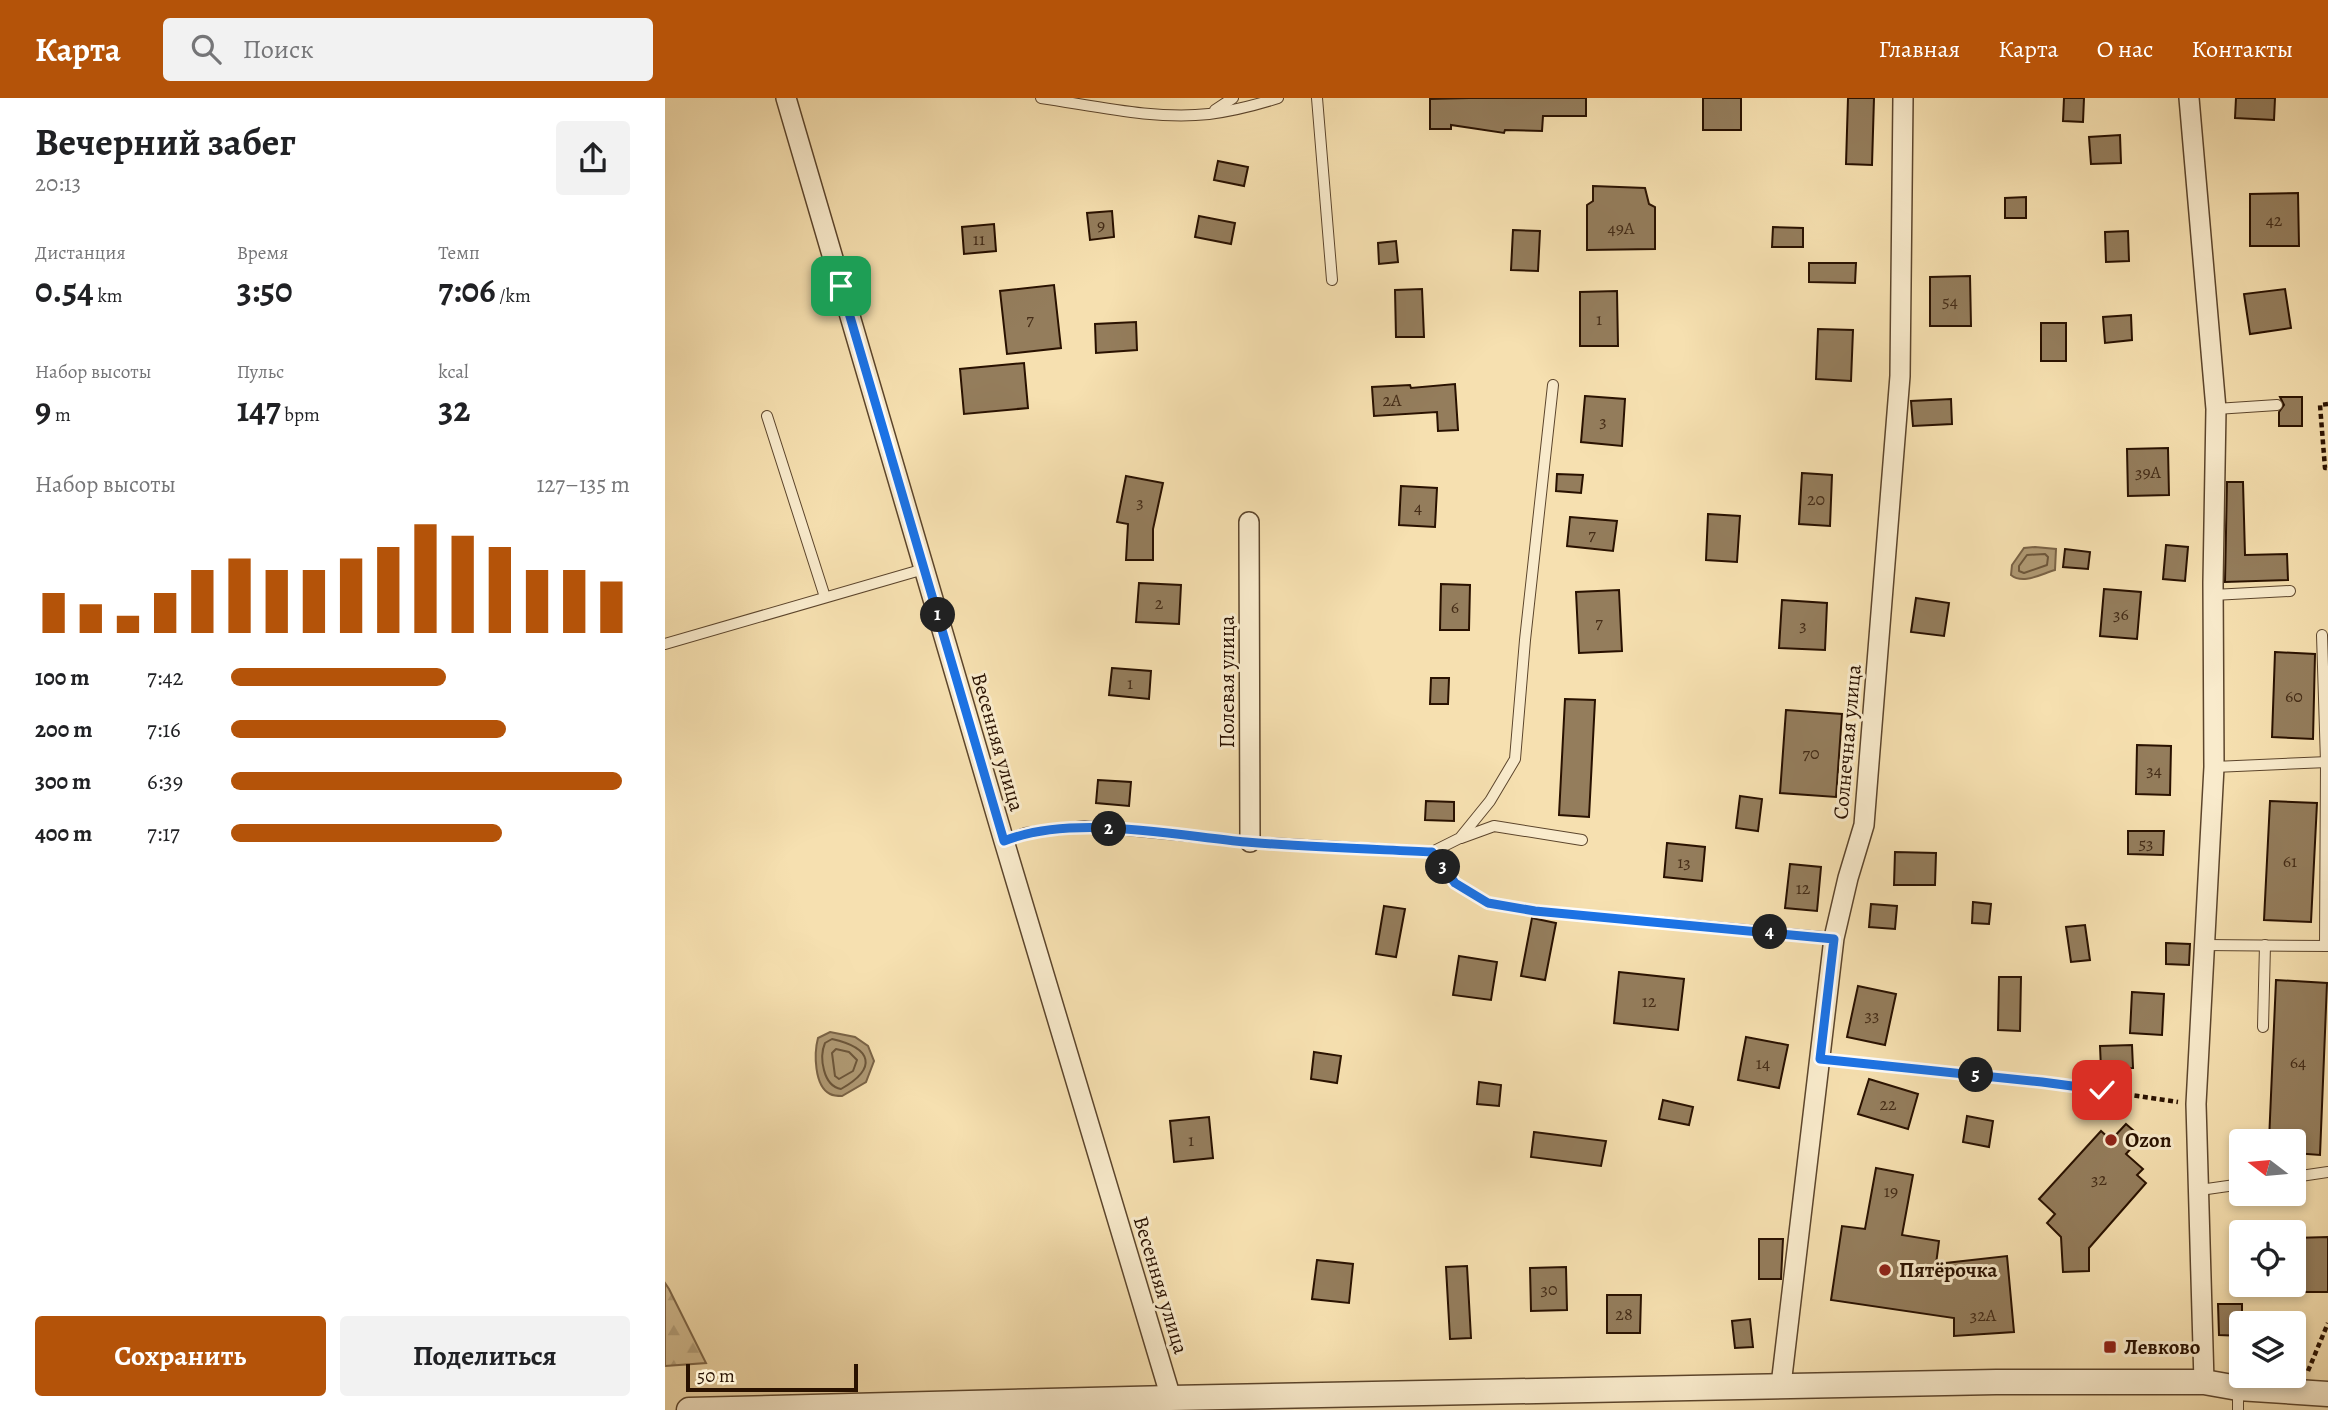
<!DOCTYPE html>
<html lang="ru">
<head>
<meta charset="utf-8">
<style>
  body { margin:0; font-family:Alegreya,serif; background:#f2f2f2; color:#202124; height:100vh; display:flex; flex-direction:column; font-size:26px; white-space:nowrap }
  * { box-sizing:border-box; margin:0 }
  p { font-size:23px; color:#757577 }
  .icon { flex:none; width:38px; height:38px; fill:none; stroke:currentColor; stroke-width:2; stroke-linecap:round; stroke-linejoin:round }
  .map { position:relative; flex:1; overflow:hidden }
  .details { display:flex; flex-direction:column; background:#fff; width:665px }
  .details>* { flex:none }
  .needle { width:46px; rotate:286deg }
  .tools { position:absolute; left:1564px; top:1031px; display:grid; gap:14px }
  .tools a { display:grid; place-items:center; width:77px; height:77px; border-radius:7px; background:#fff; box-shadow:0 4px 10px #0003; font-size:35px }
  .scale { position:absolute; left:21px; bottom:18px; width:172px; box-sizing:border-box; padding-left:7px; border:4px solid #291100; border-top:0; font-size:19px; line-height:24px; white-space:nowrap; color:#291100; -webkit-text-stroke:5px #f9ebcc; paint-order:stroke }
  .pin { position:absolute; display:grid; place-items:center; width:60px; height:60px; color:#fff; margin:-30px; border-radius:14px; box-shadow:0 4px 10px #0006 }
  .km { position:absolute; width:35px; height:35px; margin:-18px; border-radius:50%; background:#222; color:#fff; font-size:19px; line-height:35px; text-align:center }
  .round { display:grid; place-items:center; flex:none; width:74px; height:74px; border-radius:7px; background:#f2f2f2 }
  .head { display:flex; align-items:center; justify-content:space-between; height:119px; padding:0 35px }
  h1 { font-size:38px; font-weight:700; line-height:52px }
  .figures { display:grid; grid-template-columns:repeat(3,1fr); gap:10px; height:119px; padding:7px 35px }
  .figures div { display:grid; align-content:center }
  .figures b { font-size:35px; font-weight:700 }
  .figures small { font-size:19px; font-weight:400 }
  .figures p { font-size:19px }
  .chart { height:196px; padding:14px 35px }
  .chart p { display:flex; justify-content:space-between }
  .chart svg { width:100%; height:126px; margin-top:7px; stroke:#b45309; stroke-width:6 }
  .primary-button { display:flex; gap:14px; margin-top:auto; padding:14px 35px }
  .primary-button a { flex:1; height:80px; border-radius:7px; background:#b45309; color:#fff; font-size:28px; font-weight:700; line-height:80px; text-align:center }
  .primary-button a+a { background:#f2f2f2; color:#202124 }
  ul { padding:0 35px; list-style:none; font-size:23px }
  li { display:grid; grid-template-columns:112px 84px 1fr; align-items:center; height:52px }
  li i { height:18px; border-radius:9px; background:#b45309 }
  header { display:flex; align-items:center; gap:42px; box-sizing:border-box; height:98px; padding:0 35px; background:#b45309; color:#fff }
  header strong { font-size:33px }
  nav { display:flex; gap:38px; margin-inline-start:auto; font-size:24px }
  .search { width:490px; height:63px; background:#f2f2f2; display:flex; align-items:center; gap:18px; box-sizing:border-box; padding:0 24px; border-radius:7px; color:#757577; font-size:26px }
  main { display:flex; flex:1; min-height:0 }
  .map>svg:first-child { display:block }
</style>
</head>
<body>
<header>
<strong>Карта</strong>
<div class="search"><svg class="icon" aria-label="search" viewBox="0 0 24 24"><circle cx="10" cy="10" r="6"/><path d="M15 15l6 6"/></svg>Поиск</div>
<nav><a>Главная</a><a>Карта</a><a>О нас</a><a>Контакты</a></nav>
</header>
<main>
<section class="details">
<div class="head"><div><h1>Вечерний забег</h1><p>20:13</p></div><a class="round"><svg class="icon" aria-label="share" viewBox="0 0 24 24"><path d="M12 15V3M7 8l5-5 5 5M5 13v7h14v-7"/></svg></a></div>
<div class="figures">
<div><p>Дистанция</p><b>0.54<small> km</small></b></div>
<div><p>Время</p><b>3:50</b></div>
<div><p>Темп</p><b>7:06<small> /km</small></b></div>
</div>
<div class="figures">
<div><p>Набор высоты</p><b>9<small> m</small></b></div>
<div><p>Пульс</p><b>147<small> bpm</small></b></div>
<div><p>kcal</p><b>32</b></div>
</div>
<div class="chart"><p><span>Набор высоты</span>127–135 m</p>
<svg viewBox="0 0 160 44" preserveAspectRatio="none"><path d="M5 44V30M15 44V34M25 44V38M35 44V30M45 44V22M55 44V18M65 44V22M75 44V22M85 44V18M95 44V14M105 44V6M115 44V10M125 44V14M135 44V22M145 44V22M155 44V26"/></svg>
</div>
<ul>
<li><b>100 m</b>7:42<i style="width:54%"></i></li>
<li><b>200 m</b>7:16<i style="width:69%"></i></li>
<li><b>300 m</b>6:39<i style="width:98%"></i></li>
<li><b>400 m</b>7:17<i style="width:68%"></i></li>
</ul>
<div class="primary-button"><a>Сохранить</a><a>Поделиться</a></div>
</section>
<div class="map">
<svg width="1663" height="1312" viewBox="0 0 1663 1312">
  <defs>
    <pattern id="forest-firs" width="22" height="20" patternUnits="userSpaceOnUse" patternTransform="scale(1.75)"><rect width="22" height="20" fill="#d3bd92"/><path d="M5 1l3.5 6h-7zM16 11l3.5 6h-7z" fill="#b5a17c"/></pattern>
  </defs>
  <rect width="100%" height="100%" fill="#f6e0b0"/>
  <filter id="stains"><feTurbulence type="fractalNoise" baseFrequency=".00286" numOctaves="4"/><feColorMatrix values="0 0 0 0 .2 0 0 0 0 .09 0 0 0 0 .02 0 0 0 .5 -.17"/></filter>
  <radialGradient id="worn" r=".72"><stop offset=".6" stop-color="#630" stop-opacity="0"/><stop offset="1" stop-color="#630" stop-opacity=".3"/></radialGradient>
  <path fill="url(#forest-firs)" stroke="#7e6749" stroke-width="2" d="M0,1185l4,6 37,74 -41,3z"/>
  <g fill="#b09a74" stroke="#7a6346" stroke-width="2">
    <path d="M1370,449l21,2 -1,21c-14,4 -32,15 -44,5l1,-10 12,-17z"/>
    <path d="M165,934l25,5 13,9 6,15 -8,21 -24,14c-4,0 -8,0 -12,-2 -16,-8 -16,-41 -12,-56z"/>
  </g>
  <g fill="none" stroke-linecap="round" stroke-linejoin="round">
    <g stroke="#6c563a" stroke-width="2">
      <path d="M1380,456l3,3 -1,8 -23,8 -5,-2v-5l8,-11z"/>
      <path d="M167,941c40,9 46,29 9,50 -18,-3 -22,-32 -16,-46z"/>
      <path d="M171,951l13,3 8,8 -4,11 -14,8 -4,-3 -3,-23z"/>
    </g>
  </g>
  <g fill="#947d5c" stroke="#291100" stroke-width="2">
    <path d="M804,0h117v18h-43l-1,15 -37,-1 -1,3 -53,-8v4h-21v-30z"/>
    <rect x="1038" y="0" width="38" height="32"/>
    <path d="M1183,0h26l-2,67 -26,-1z"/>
    <path d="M1399,0h20l-1,24 -20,-1z"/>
    <path d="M1571,0h39l-1,22 -39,-2z"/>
    <path d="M1455,37l1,28 -30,1 -2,-27z"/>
    <path d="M553,63l30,6 -4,19 -30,-6z"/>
    <path d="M928,88l52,2 4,16 6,3v42l-68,1v-45l6,-4z"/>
    <path d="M1633,95l1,53h-49v-52z"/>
    <path d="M1361,99v21h-21v-20z"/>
    <path d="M447,113l2,26 -24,3 -3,-27z"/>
    <path d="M534,118l36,7 -4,21 -36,-7z"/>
    <path d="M329,126l2,27 -32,3 -2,-27z"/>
    <path d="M1108,129l30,1v19h-31z"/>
    <path d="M848,132l27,1 -2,40 -27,-1z"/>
    <path d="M1463,133l1,30 -23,1 -1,-30z"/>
    <path d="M731,143l2,21 -19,2 -1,-21z"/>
    <path d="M1144,165h47l-1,20 -46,-1z"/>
    <path d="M1305,178l1,50h-41v-49z"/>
    <path d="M389,187l7,63 -54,6 -7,-63z"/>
    <path d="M757,191l2,48h-28l-1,-47z"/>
    <path d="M1620,191l6,39 -41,6 -6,-40z"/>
    <path d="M952,193l1,55h-38v-54z"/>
    <path d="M1466,217l1,25 -27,3 -2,-26z"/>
    <path d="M471,224l1,28 -41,3 -1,-29z"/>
    <rect x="1376" y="225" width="25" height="38"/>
    <path d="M1153,231l35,1 -2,51 -35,-2z"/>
    <path d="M359,265l4,45 -64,6 -4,-45z"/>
    <path d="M790,286l3,46 -20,1 -1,-19 -63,4 -2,-29 38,-2 1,3z"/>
    <path d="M920,298l40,3 -3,47 -41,-4z"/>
    <path d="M1615,299h22v29h-23v-14l5,-7z"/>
    <path d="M1286,301l1,25 -39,2 -2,-25z"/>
    <path d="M1503,350l1,47 -41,1 -1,-47z"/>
    <path d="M1137,375l30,2 -2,51 -31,-2z"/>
    <path d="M892,376l26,1 -2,18 -25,-2z"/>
    <path d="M461,378l37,7 -10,46v31h-27l2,-36 -11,-2z"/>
    <path d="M1562,384h16l2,73 42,-1 1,26 -63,2z"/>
    <path d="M736,388l36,2 -2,39 -36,-2z"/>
    <path d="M1043,416l32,2 -3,46 -31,-2z"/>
    <path d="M905,419l47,4 -4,30 -46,-5z"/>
    <path d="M1501,447l22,2 -3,34 -22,-2z"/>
    <path d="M1400,451l25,3 -2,17 -25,-2z"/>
    <path d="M474,485l42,2 -2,39 -43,-2z"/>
    <path d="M776,486l29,1 -1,45h-29z"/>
    <path d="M1439,491l37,3 -4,47 -37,-3z"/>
    <path d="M954,492l3,61 -43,2 -3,-61z"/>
    <path d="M1251,500l33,5 -5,33 -33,-4z"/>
    <path d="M1117,502l45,3 -2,47 -46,-2z"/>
    <path d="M1610,554l40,2 -2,85 -41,-2z"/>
    <path d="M447,570l39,3 -2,28 -40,-4z"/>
    <path d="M766,580h18l-1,26h-18z"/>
    <path d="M900,601l30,1 -6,117 -30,-2z"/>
    <path d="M1121,612l56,4 -6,83 -56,-4z"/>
    <path d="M1472,647l34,1 -1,49 -34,-1z"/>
    <path d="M433,682l33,2 -2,24 -33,-3z"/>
    <path d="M1075,698l22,3 -4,32 -22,-3z"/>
    <path d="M761,703l28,1v19l-29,-1z"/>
    <path d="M1605,703l47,2 -6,119 -47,-2z"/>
    <path d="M1463,733h36l-1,24 -35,-1z"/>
    <path d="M1002,745l38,4 -3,34 -38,-4z"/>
    <path d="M1230,754l41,1 -1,32h-41z"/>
    <path d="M1125,766l31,3 -4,44 -32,-3z"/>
    <path d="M1308,804l18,2 -2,20 -17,-1z"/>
    <path d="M1206,806l26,2 -2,23 -26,-2z"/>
    <path d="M719,808l21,3 -9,48 -20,-3z"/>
    <path d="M867,820l24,5 -11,57 -24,-4z"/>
    <path d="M1420,827l5,35 -19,2 -5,-35z"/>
    <path d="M1501,845l24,1 -1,21 -23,-1z"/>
    <path d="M794,858l38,6 -6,38 -38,-5z"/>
    <path d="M954,874l65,7 -6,51 -64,-7z"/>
    <path d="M1334,879h22l-1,54 -22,-1z"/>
    <path d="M1611,882l51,3 -7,172 -26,-2v-12h-25z"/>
    <path d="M1193,888l38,8 -11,51 -38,-8z"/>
    <path d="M1467,894l32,2 -2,41 -32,-2z"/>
    <path d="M1081,939l42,8 -9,43 -41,-8z"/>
    <path d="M1467,947l1,23 -32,1 -1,-23z"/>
    <path d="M649,954l27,4 -4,27 -26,-4z"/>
    <path d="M1204,981l49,15 -10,35 -50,-15z"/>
    <path d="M814,984l22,3 -2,21 -22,-2z"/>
    <path d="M998,1002l30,7 -4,18 -30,-6z"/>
    <path d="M1302,1018l26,5 -4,26 -26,-5z"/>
    <path d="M544,1019l4,41 -39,4 -4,-41z"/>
    <path d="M1461,1026l15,13 -15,17 17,15 -6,6 9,8 -57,65v23l-26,1 -2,-35 -14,-14 8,-9 -16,-15 62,-68 10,9z"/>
    <path d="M869,1034l72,9 -5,25 -70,-9z"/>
    <path d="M1211,1070l37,7 -11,60 37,6 -3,23 71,-8 7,76 -60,4v-18l-123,-18 11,-74 23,3z"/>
    <path d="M1663,1139v55h-34v-54z"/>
    <path d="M1094,1141h24l-2,40h-22z"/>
    <path d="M652,1162l36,4 -4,39 -37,-4z"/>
    <path d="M802,1168l4,72 -21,1 -4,-72z"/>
    <path d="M901,1169l1,43 -36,1 -1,-43z"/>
    <path d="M942,1197h34l-1,38h-33z"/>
    <path d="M1553,1206h24v32l-23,-1z"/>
    <path d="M1085,1221l3,28 -18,1 -3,-27z"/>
  </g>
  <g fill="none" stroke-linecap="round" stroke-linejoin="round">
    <g stroke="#5c452c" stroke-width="12">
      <g id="service">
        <path d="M376,0c55,8 113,22 168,16 23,-3 47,-9 69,-16"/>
        <path d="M652,0l15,182"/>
        <path d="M550,12l18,-12"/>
        <path d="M1551,311l61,-4"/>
        <path d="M102,318l58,181"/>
        <path d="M1548,497l77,-4"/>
        <path d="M1657,537l4,127 -1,183"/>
        <path d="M0,546l259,-75"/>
        <path d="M1549,669l114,-5"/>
        <path d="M796,740l33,-12 88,14"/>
        <path d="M339,743l21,-8 60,-7 165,16 182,10 28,-14 30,-37 25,-42 10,-119 28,-255"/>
        <path d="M767,754l23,31 33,20 47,8 299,27"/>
        <path d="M1540,847l123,1"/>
        <path d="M1598,929l2,-82"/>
        <path d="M1629,1079l34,-5"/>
        <path d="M1535,1092l42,-6"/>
        <path d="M1573,1312v-20"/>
      </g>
    </g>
    <g stroke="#5c452c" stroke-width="22">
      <g id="minor">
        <path d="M121,0l218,743 167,557"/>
        <path d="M1524,0l27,311 -3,174 1,184 -18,337 8,278"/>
        <path d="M584,424l1,320"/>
        <path d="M1116,1287l53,-447 14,-60 16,-53 36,-449 3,-278"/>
      </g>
    </g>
    <g stroke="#5c452c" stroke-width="27">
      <path id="tertiary" d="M24,1312l482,-12 825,-16h208l34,6 90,6"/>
    </g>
    <g stroke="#291100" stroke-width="4.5" stroke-dasharray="5 3.5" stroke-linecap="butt">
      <path d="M1663,306l-8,1 5,63h3"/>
      <path d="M1174,963l203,21 136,20"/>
      <path d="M1643,1273l20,-48"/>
    </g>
    <use href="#service" stroke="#f9ebcc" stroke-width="10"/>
    <use href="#minor" stroke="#f9ebcc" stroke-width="19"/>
    <use href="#tertiary" stroke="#f9ebcc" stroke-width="24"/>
  </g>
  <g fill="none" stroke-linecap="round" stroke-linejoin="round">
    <g stroke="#fff" stroke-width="14">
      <path id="route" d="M176,188l163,555c69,-27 168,-6 242,1 62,5 124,7 186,10l23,31 33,20 47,8 299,28 -14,120 222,23 60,8"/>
    </g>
    <use href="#route" stroke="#1a73e8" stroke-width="9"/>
  </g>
  <g fill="#8f2418" stroke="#f9ebcc" stroke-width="2.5">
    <circle cx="1446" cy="1042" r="7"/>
    <circle cx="1220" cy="1172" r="7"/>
    <rect x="1438" y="1242" width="14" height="14" rx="3.5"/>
  </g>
  <g text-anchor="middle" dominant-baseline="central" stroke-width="6" stroke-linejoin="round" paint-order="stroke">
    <g font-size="18" fill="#442c17">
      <text x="1609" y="122">42</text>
      <text x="436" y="127">9</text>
      <text x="956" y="130">49А</text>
      <text x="314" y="141">11</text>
      <text x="1285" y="203">54</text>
      <text x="365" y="221">7</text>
      <text x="934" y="221">1</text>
      <text x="727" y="302">2А</text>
      <text x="938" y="323">3</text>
      <text x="1483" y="374">39А</text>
      <text x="1151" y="401">20</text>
      <text x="475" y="404">3</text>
      <text x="753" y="409">4</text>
      <text x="927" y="436">7</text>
      <text x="494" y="505">2</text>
      <text x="790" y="509">6</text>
      <text x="1456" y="516">36</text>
      <text x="934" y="524">7</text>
      <text x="1138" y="527">3</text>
      <text x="465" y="585">1</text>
      <text x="1629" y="598">60</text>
      <text x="1146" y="655">70</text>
      <text x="1489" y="672">34</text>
      <text x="1481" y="745">53</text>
      <text x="1625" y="763">61</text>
      <text x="1019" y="764">13</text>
      <text x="1138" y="790">12</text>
      <text x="984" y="903">12</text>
      <text x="1207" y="917">33</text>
      <text x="1633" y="964">64</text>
      <text x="1098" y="965">14</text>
      <text x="1223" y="1006">22</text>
      <text x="526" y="1042">1</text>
      <text x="1434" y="1081">32</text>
      <text x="1226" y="1093">19</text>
      <text x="884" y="1191">30</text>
      <text x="959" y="1216">28</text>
      <text x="1318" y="1217">32А</text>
    </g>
    <g font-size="21" fill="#291100" stroke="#f9ebcc">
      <text transform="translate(562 584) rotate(-90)">Полевая улица</text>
      <text transform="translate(333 644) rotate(74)">Весенняя улица</text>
      <text transform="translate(1182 644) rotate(-85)">Солнечная улица</text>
      <text transform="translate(496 1187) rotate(73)">Весенняя улица</text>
    </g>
    <g font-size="21" font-weight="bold" fill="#291100" stroke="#f9ebcc" text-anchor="start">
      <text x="1460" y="1042">Ozon</text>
      <text x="1234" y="1172">Пятёрочка</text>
      <text x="1459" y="1249">Левково</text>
    </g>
  </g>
  <rect width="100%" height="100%" filter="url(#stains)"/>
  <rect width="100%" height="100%" fill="url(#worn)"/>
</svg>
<div class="tools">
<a><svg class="needle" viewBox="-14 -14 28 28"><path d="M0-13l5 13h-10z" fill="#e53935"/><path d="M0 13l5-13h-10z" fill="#757577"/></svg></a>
<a><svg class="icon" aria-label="locate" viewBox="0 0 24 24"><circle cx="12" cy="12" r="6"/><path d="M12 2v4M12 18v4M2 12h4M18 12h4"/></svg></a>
<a><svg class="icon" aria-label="layers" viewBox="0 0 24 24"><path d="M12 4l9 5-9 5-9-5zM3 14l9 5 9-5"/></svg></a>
</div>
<div class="scale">50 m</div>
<div class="pin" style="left:176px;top:188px;background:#1e9e55"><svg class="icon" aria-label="arrive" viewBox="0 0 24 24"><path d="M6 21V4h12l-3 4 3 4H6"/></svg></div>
<div class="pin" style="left:1437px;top:992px;background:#d93025"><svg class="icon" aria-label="check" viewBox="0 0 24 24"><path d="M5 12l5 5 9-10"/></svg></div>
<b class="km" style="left:273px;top:517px">1</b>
<b class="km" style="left:444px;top:731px">2</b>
<b class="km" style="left:778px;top:769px">3</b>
<b class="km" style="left:1105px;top:834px">4</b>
<b class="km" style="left:1311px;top:977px">5</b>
</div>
</main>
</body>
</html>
